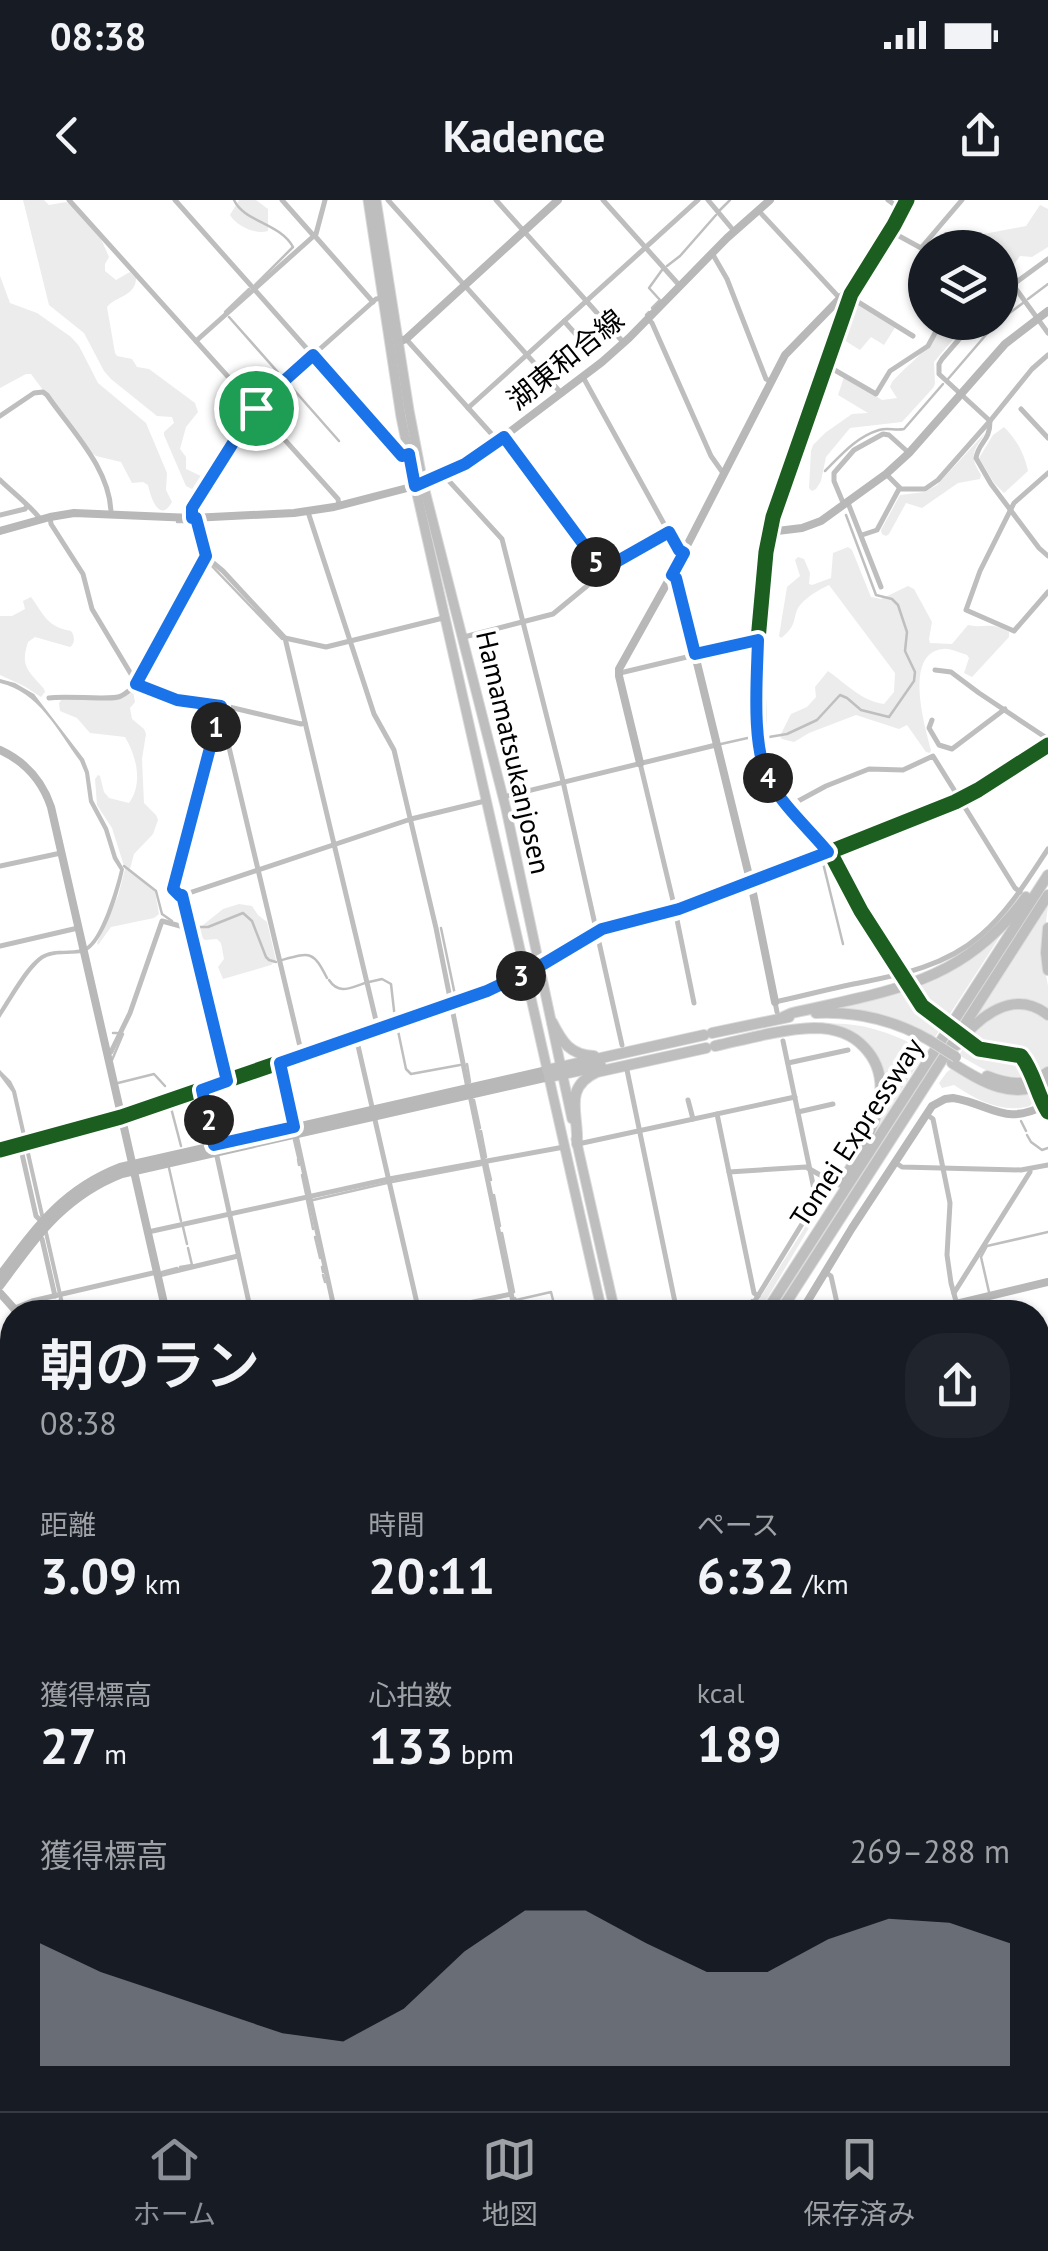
<!DOCTYPE html>
<html lang="ja">
<head>
<meta charset="utf-8">
<style>
  body { margin:0; font-family:"PT Sans","Noto Sans JP",sans-serif; background:#20242c; color:#f1f3f6; height:100vh; display:flex; flex-direction:column; font-size:38px; white-space:nowrap }
  * { box-sizing:border-box; margin:0 }
  p { font-size:32px; color:#9ea1a6 }
  .icon { flex:none; width:55px; height:55px; fill:none; stroke:currentColor; stroke-width:2; stroke-linecap:round; stroke-linejoin:round }
  .map { position:relative; flex:1; overflow:hidden }
  .panel { position:absolute; left:0px; top:1100px; width:1050px; height:812px; display:flex; flex-direction:column; background:#171b24; border-radius:40px 40px 0 0; box-shadow:0 2px 8px #0004 }
  .panel>* { flex:none }
  .fabs { position:absolute; left:908px; top:30px; display:grid; gap:20px }
  .fabs a { display:grid; place-items:center; width:110px; height:110px; border-radius:50%; background:#171b24; box-shadow:0 2px 8px #0004; font-size:50px }
  .pin { position:absolute; display:grid; place-items:center; width:85px; height:85px; color:#fff; margin:-42px; border:5px solid #fff; border-radius:50%; box-shadow:0 2px 10px #0007 }
  .km { position:absolute; width:50px; height:50px; margin:-25px; border-radius:50%; background:#222; color:#fff; font-size:28px; line-height:50px; text-align:center }
  .round { display:grid; place-items:center; flex:none; width:105px; height:105px; border-radius:40px; background:#20242c }
  .overview { display:flex; align-items:center; justify-content:space-between; height:170px; padding:0 40px }
  h1 { font-size:55px; font-weight:600; line-height:75px }
  .stats { display:grid; grid-template-columns:repeat(3,1fr); gap:15px; height:170px; padding:10px 40px }
  .stats div { display:grid; align-content:center }
  .stats b { font-size:50px; font-weight:600 }
  .stats small { font-size:28px; font-weight:400 }
  .stats p { font-size:28px }
  .chart { height:280px; padding:20px 40px }
  .chart p { display:flex; justify-content:space-between }
  .chart svg { width:100%; height:180px; margin-top:10px; fill:#8c9099; opacity:.7 }
  .status { display:flex; justify-content:space-between; align-items:center; height:70px; padding:0 50px; background:#171b24; direction:ltr }
  .status svg { height:28px; fill:currentColor }
  header { display:flex; justify-content:space-between; align-items:center; height:130px; padding:0 40px; background:#171b24; font-size:45px; font-weight:600 }
  .menu { display:flex; justify-content:space-around; align-items:center; height:140px; border-top:2px solid #363941; background:#171b24; font-size:28px; color:#9ea1a6 }
  .menu a { display:grid; justify-items:center; gap:5px }
  .menu .selected { color:#8c9099 }
  .map>svg:first-child { display:block }
</style>
</head>
<body>
<div class="status"><b>08:38</b><svg viewBox="0 0 49 12"><path d="M0 12V9h3v3zM5 12V6h3v6zM10 12V3h3v9zM15 12V0h3v12zM26 1h20v11H26zM47 4h2v5h-2z"/></svg></div>
<header><svg class="icon" aria-label="back" viewBox="0 0 24 24"><path d="M15 5l-7 7 7 7"/></svg>Kadence<svg class="icon" aria-label="share" viewBox="0 0 24 24"><path d="M12 15V3M7 8l5-5 5 5M5 13v7h14v-7"/></svg></header>
<div class="map">
<svg width="1048" height="1911" viewBox="0 0 1048 1911">
  <rect width="100%" height="100%" fill="#fff"/>
  <g fill="#ececec">
    <path d="M23,0h21l5,5 17,-3 4,2 31,35 8,18 -4,7v7l11,9 14,-8 6,6c0,18 -20,18 -29,29l8,46 2,3 15,3 5,8 12,2 46,34 3,9 -12,15 -6,22 6,8v12l17,8c2,7 -3,11 -9,13l-8,-4 -22,-51v-3l10,-9 -2,-6 -15,-1 -46,-37 -7,-8 -20,-38 -35,-28z"/>
    <path d="M239,0h17l12,9v22c-13,4 -31,-5 -38,-16z"/>
    <path d="M1040,5l8,4v38l-16,10 -12,-1 -20,28v-36l-54,-1 11,-8 69,-13z"/>
    <path d="M0,76l10,27 27,10 34,24 8,9 19,37 48,40 21,50 -1,17 6,12c-13,23 -22,-7 -24,-17l-5,-3 -11,1 -11,-21 -25,-6 -7,-5 -58,-77h-5l-26,14z"/>
    <path d="M852,99l44,27 -12,19 -13,-8 -11,13 -21,-13z"/>
    <path d="M943,123h24l-33,39 1,22 -2,4 -31,34 -52,6 -24,29 -5,24 -5,8 -4,2 -3,-3 2,-37 2,-6 12,-12 27,-19 16,-1 -30,-18 6,-18 38,23 15,-2 -7,-11 2,-5c18,-20 40,-34 51,-59z"/>
    <path d="M1004,227c13,13 20,26 24,44l-24,22 -10,-10 -15,-25 14,-23z"/>
    <path d="M986,232c-12,19 -18,22 -5,43l-1,4 -22,4 -36,25 -16,-5 -17,31 -3,2 -4,-2 -1,-4 19,-35 25,-3 12,-7z"/>
    <path d="M848,347l4,3 19,47 10,2 27,-13 6,3 18,33 -3,17 1,4 22,1 16,-19c18,4 21,-4 41,7v5l-37,40 -8,-4 5,-15 -2,-3c-7,-2 -17,-7 -24,-6 -40,4 -18,77 -12,101l-1,3 -4,-1 -19,-27 -8,4 -43,-14 -47,18 -15,9 -12,-3 -2,-3 11,-22 16,-7 9,-10 -1,-10 13,-16c18,13 34,30 56,33l10,-12 1,-19 -66,-88c-9,4 -21,11 -28,19 -10,11 -1,20 -20,34l-2,-2 8,-49 13,-11 -5,-16 3,-3 6,2 6,14 -1,11 3,1 19,-7 2,-25z"/>
    <path d="M31,397c14,19 15,29 40,34 4,5 4,13 -1,16l-35,-10 -7,5c-8,25 0,28 16,47l1,3 -4,5 -17,-11 -24,-11v-59h12l13,-7 -2,-8z"/>
    <path d="M133,491l2,11 -5,6 2,11 12,10 2,5 -4,25 2,44 12,12 2,5 -5,14 -19,20 -4,15 25,23 4,22 -5,4 -43,9 -13,18 -1,-2 21,-47 7,-27 -13,-41 -15,-23 -2,-26 3,-4 2,1 4,16 5,6 20,5c14,-19 8,-46 -4,-66l-35,-4 -13,-15 -17,-7 -1,-8 3,-4 54,1z"/>
    <path d="M239,704l13,2 6,9 9,7 9,38 -5,5 -48,14 -5,-12 6,-8 -3,-16 -4,-4 -12,1 -7,-5v-6l25,-20z"/>
    <path d="M1048,706l-6,47 6,33v23c-26,-16 -52,-8 -74,11z"/>
    <path d="M1006,727l-60,93c-13,-6 -24,-18 -32,-30l2,-3 39,-19z"/>
    <path d="M905,791l36,37 -6,9 -103,-29z"/>
    <path d="M1021,808l22,7 5,5v46c-29,25 -61,6 -89,-11l7,-11 7,5v6c23,7 42,-10 54,18l5,-2c-8,-30 -26,-16 -48,-24 -5,-1 -10,-5 -15,-8 15,-23 27,-26 52,-31z"/>
    <path d="M822,824c38,-3 71,9 104,27l-52,83 4,-75 -11,-15z"/>
    <path d="M951,869c28,15 50,31 84,25l1,4 -6,8c-28,8 -53,-6 -76,-21l-12,3 -3,-5 8,-11z"/>
    <path d="M830,988l-8,18 -63,106h-8z"/>
    <path d="M12,1414v76l-12,3v-76z"/>
    <path d="M1048,1569v220l-10,4v-214z"/>
    <path d="M1048,1797v114h-175l12,-11h39l-1,4 3,4 14,-8h98v-100z"/>
  </g>
  <g fill="#bfbfbf">
    <path d="M0,479l15,4 19,11 50,65 5,13 4,28 15,28 9,29 7,12c-4,20 -20,79 -42,84 -13,2 -28,-1 -39,6 -15,11 -32,43 -43,59v-8c10,-15 28,-49 44,-56 12,-6 27,-1 40,-6 16,-6 32,-61 36,-78l-7,-11 -9,-29 -15,-28 -4,-29 -5,-12c-22,-30 -41,-69 -80,-78z"/>
    <path d="M0,870l11,11 5,10 50,221h-4l-50,-220 -12,-16z"/>
  </g>
  <g fill="none" stroke-linecap="round" stroke-linejoin="round">
    <g stroke="#bfbfbf" stroke-width="2.5">
      <path d="M234,0c10,22 46,23 59,47l-38,38"/>
      <path d="M720,10l10,-10"/>
      <path d="M667,66l13,-10 36,-41"/>
      <path d="M1028,99l20,-15"/>
      <path d="M652,108l8,-8 -11,-12 13,-18"/>
      <path d="M225,112l24,-23"/>
      <path d="M646,115l3,-3"/>
      <path d="M229,117l54,61"/>
      <path d="M1000,120l23,-17"/>
      <path d="M948,179l49,-57"/>
      <path d="M287,182l52,59"/>
      <path d="M825,271c16,-16 31,-34 54,-41 9,-3 16,1 25,-1l39,-45"/>
      <path d="M177,322h16l9,34"/>
      <path d="M207,361l75,78"/>
      <path d="M754,538c0,29 14,48 32,70"/>
      <path d="M763,538l24,-4 30,-14 23,-25 7,3 14,12 28,7 25,-36 1,-9 -10,-21 2,-19 -9,-27 -6,-6 -16,-4 -30,-80"/>
      <path d="M721,544l31,-7"/>
      <path d="M822,659l21,85"/>
      <path d="M124,666l32,25 6,23 10,7"/>
      <path d="M193,727h15l35,-14 9,8 14,36 3,3 7,2"/>
      <path d="M441,728l14,67"/>
      <path d="M282,760c29,-8 31,-9 45,18"/>
      <path d="M329,780c10,15 21,8 36,3"/>
      <path d="M369,782l13,-3 9,5 4,35"/>
      <path d="M497,782l19,-9"/>
      <path d="M479,790l15,-7"/>
      <path d="M397,826l9,43 5,5 49,-9"/>
      <path d="M113,833h4"/>
      <path d="M112,860l11,-26"/>
      <path d="M467,864l3,18"/>
      <path d="M118,883l36,-9 11,12"/>
      <path d="M474,900l6,28"/>
      <path d="M170,904l11,42"/>
      <path d="M1021,921l5,10"/>
      <path d="M481,931l5,26"/>
      <path d="M1027,935l4,7 11,8 6,-2"/>
      <path d="M294,940l4,17"/>
      <path d="M298,959l1,6"/>
      <path d="M487,963l4,17"/>
      <path d="M169,968l12,53"/>
      <path d="M302,975l4,19"/>
      <path d="M392,982l89,-17"/>
      <path d="M494,995l6,31"/>
      <path d="M307,1000l6,29"/>
      <path d="M313,1000l74,-17"/>
      <path d="M183,1027l4,17"/>
      <path d="M502,1033l12,59"/>
      <path d="M315,1037l5,21"/>
      <path d="M180,1067l12,-2 -4,-17"/>
      <path d="M322,1067l1,5"/>
      <path d="M162,1072l15,-4"/>
      <path d="M323,1075l2,7"/>
      <path d="M989,1092l-8,-35 6,-11 61,-14"/>
      <path d="M515,1098l1,2 35,-8 5,20"/>
      <path d="M46,1112l14,-12"/>
      <path d="M744,1112l8,-12"/>
      <path d="M333,1900l3,11"/>
      <path d="M1029,1903h5"/>
      <path d="M1015,1911l9,-9"/>
    </g>
    <g stroke="#bfbfbf" stroke-width="10">
      <path d="M1038,1874l10,-42"/>
      <path d="M1033,1911l1,-11"/>
    </g>
    <g stroke="#dbdbdb" stroke-width="11">
      <g id="primary">
        <path d="M368,0l33,217 16,77 185,818"/>
        <path d="M376,0l33,210 14,73 83,326 66,310"/>
        <path d="M576,939l39,173"/>
        <path d="M789,1900l3,11"/>
        <path d="M798,1900l2,11"/>
      </g>
    </g>
    <g stroke="#dbdbdb" stroke-width="12">
      <g id="highway">
        <path d="M1048,728l-2,25 2,17"/>
        <path d="M816,813c41,-2 78,7 113,27"/>
        <path d="M783,817l9,-4c96,-22 171,-29 234,-116"/>
        <path d="M552,822c10,20 18,33 42,34"/>
        <path d="M712,833l77,-16"/>
        <path d="M957,845c22,-29 57,-57 91,-30"/>
        <path d="M715,846c32,-7 66,-17 99,-18 19,0 37,5 50,19 39,40 0,97 -22,136"/>
        <path d="M952,863c30,19 62,39 96,18"/>
        <path d="M547,870l157,-35"/>
        <path d="M987,876c22,9 42,11 61,-4"/>
        <path d="M549,877l52,-11"/>
        <path d="M577,944c2,-30 -15,-56 20,-72l109,-24"/>
        <path d="M766,1112l282,-437"/>
        <path d="M780,1112l268,-417"/>
        <path d="M245,1911l8,-11"/>
        <path d="M257,1911l8,-11"/>
      </g>
    </g>
    <g stroke="#bebebe" stroke-width="5">
      <path d="M69,0l269,299 1,6"/>
      <path d="M175,0l227,256 5,-1"/>
      <path d="M282,0l31,35"/>
      <path d="M388,0l174,194"/>
      <path d="M496,0l128,143"/>
      <path d="M603,0l77,86"/>
      <path d="M708,0l26,31"/>
      <path d="M888,0l14,10"/>
      <path d="M758,10l89,96"/>
      <path d="M890,31l31,17 41,-48"/>
      <path d="M314,35l59,67"/>
      <path d="M712,53l15,26 39,100 4,2"/>
      <path d="M1013,85l35,48"/>
      <path d="M1000,94l48,-35"/>
      <path d="M850,97l63,39"/>
      <path d="M648,119l4,4 59,133 12,17"/>
      <path d="M564,121l25,28"/>
      <path d="M974,122l-32,37 -3,5v10l51,47c0,21 -11,20 -14,37l15,26 48,64 9,8"/>
      <path d="M406,139l91,101"/>
      <path d="M196,141l120,-107 9,-34"/>
      <path d="M826,165l50,29 14,-23 38,-25 13,-24"/>
      <path d="M583,177l96,174 4,2"/>
      <path d="M468,208l230,-208"/>
      <path d="M1021,209l27,29"/>
      <path d="M0,216l34,-23 9,-1 4,3c24,35 64,74 64,119"/>
      <path d="M504,237l100,134"/>
      <path d="M1048,273l-34,30 -34,68 -14,39 48,21 34,-39"/>
      <path d="M445,274l4,7 53,58 60,238 60,268"/>
      <path d="M887,275l14,14h24l13,-9 52,-59 42,-52 16,-14"/>
      <path d="M0,280c10,10 35,30 40,39"/>
      <path d="M848,303l33,84"/>
      <path d="M844,305l-10,-24v-8l20,-23 29,-16 6,1 20,18"/>
      <path d="M308,312l66,202 20,36 42,178 32,160"/>
      <path d="M0,315l25,-6 2,-3"/>
      <path d="M50,317l1,7 32,50 9,35 45,75 40,17 48,5 76,18 4,-1"/>
      <path d="M192,317v-10l65,-102 119,-106 7,-1"/>
      <path d="M196,318l9,38 18,15 62,67 41,9 117,-29"/>
      <path d="M862,335l15,-5 22,-41"/>
      <path d="M464,437l89,-23 63,-52 53,-30"/>
      <path d="M285,438l93,391"/>
      <path d="M935,470l16,2 28,21 69,46"/>
      <path d="M620,473l138,-33"/>
      <path d="M49,498c17,-3 63,3 72,-2 7,-3 13,-10 19,-16l65,-124"/>
      <path d="M221,506l-48,183 7,7 231,-77 74,-18"/>
      <path d="M218,517l5,5 79,333"/>
      <path d="M932,520l-3,8 10,17 13,4 53,-40"/>
      <path d="M640,563l34,142 20,98"/>
      <path d="M503,597l213,-52"/>
      <path d="M789,606l37,-20 43,-17 34,1 30,-14 82,132 5,4"/>
      <path d="M828,653l77,129"/>
      <path d="M0,666l61,-13"/>
      <path d="M182,695l45,186"/>
      <path d="M0,746l78,-18"/>
      <path d="M909,789l13,17 24,19"/>
      <path d="M777,812l-2,-10c23,-5 46,-11 69,-16 49,-10 98,-17 137,-51 28,-24 47,-56 67,-86"/>
      <path d="M356,837l63,275"/>
      <path d="M783,841l32,153 4,3"/>
      <path d="M968,842c6,4 9,6 16,9 22,7 35,-7 46,21"/>
      <path d="M106,853l5,-1 19,-39 32,-92 29,8"/>
      <path d="M279,863l15,64"/>
      <path d="M788,863l60,-13"/>
      <path d="M627,870l50,242"/>
      <path d="M201,890l13,55"/>
      <path d="M470,895l45,217"/>
      <path d="M1039,897l9,15"/>
      <path d="M688,900l5,19"/>
      <path d="M798,912l35,-8"/>
      <path d="M717,914l37,179 4,3"/>
      <path d="M926,914l7,5 17,84 -3,52 4,28 8,29"/>
      <path d="M296,935l39,177"/>
      <path d="M578,944l217,-47"/>
      <path d="M20,945l16,71 5,5"/>
      <path d="M216,952l35,160"/>
      <path d="M896,963l6,4 119,3 27,-5"/>
      <path d="M729,972l77,-5 30,17"/>
      <path d="M148,1032l241,-53 175,-32"/>
      <path d="M40,1037l2,2 13,57"/>
      <path d="M825,1072l6,4 8,36"/>
      <path d="M159,1075l79,-19"/>
      <path d="M954,1093l76,-121v-3"/>
      <path d="M15,1108l17,-7 125,-29"/>
      <path d="M426,1112l85,-18"/>
      <path d="M748,1112l81,-132"/>
      <path d="M1038,1295l10,-9"/>
      <path d="M1038,1326h10"/>
      <path d="M1038,1382l10,9"/>
      <path d="M0,1735l12,-3"/>
      <path d="M94,1900l3,11"/>
      <path d="M138,1900l2,11"/>
      <path d="M174,1900l3,11"/>
      <path d="M508,1900l2,11"/>
      <path d="M589,1900l3,11"/>
      <path d="M670,1900l3,11"/>
      <path d="M17,1911l14,-4"/>
      <path d="M279,1911l8,-11"/>
      <path d="M315,1911l30,-7"/>
      <path d="M812,1911l3,-11"/>
    </g>
    <g stroke="#b8b8b8" stroke-width="8">
      <path d="M398,142l8,-3 152,-139"/>
      <path d="M0,331l50,-14 24,-4 118,5 102,-5 40,-6 81,-21 20,-8 55,-31 112,-85 27,-24 98,-100 43,-38"/>
      <path d="M769,332l33,-4 19,-7 65,-47 23,-21 96,-109 43,-33"/>
      <path d="M672,375l4,2 76,311 23,114"/>
      <path d="M0,550c26,12 42,30 51,57l115,505"/>
      <path d="M640,563l-21,-87v-7l57,-102 109,-212 68,-70"/>
      <path d="M828,653l-56,-68 -12,-27 -2,-19v-86l8,-101 11,-49 72,-203 58,-100"/>
      <path d="M0,950l121,-33 358,-123 47,-20 77,-45 70,-18 71,-25 211,-84 23,-12 70,-45"/>
      <path d="M0,1075c36,-48 63,-86 120,-108l427,-97"/>
      <path d="M0,1086c36,-48 63,-89 122,-112l427,-97"/>
      <path d="M0,1093l17,19"/>
      <path d="M801,1112l51,-84 80,-122 13,-7 8,-1c41,7 50,29 95,6"/>
      <path d="M934,1112l22,-8 92,-22"/>
      <path d="M0,1330l12,-3"/>
      <path d="M1038,1468l10,-11"/>
      <path d="M0,1499l12,-3"/>
      <path d="M1038,1517l10,-5"/>
      <path d="M1038,1526l10,6"/>
      <path d="M0,1659l12,-3"/>
      <path d="M0,1778l12,52"/>
      <path d="M1038,1796l10,-3"/>
      <path d="M29,1900l3,11"/>
      <path d="M344,1900l2,11"/>
      <path d="M221,1911l8,-11"/>
      <path d="M378,1911l50,-11"/>
    </g>
    <use href="#primary" stroke="#bebebe" stroke-width="9"/>
    <use href="#highway" stroke="#bebebe" stroke-width="10"/>
    <g stroke="#dbdbdb" stroke-width="12" stroke-linecap="butt">
      <path id="highway-bridge" d="M929,840l27,17"/>
    </g>
    <use href="#highway-bridge" stroke="#bebebe" stroke-width="10"/>
    <g stroke="#fff" stroke-width="21">
      <g id="cycleway">
        <path d="M907,0l-13,25 -43,69 -78,223 -7,35 -8,88 1,112 5,17 8,16 61,73 28,53 61,95 57,43 42,7c13,16 16,39 27,56"/>
        <path d="M0,950l121,-33 358,-123 47,-20 77,-45 70,-18 71,-25 211,-84 23,-12 70,-45"/>
      </g>
    </g>
    <use href="#cycleway" stroke="#1b5e20" stroke-width="15"/>
  </g>
  <g fill="none" stroke-linecap="round" stroke-linejoin="round">
    <g stroke="#fff" stroke-width="20">
      <path id="route" d="M313,155l89,101 7,-2 6,32 50,-22 39,-27 100,135 12,-10 53,-30 10,18 5,3 -12,22 4,3 19,76 63,-14c-1,38 -7,107 11,140 14,26 40,49 59,72l-149,57 -77,20 -62,37 -53,25 -207,72 14,64 -80,18 -12,-55 25,-9 -45,-186 -2,1 -7,-7 48,-183 -44,-6 -41,-16 70,-128 -10,-38h-4v-10l65,-103z"/>
    </g>
    <use href="#route" stroke="#1a73e8" stroke-width="12"/>
  </g>
  <g text-anchor="middle" dominant-baseline="central" stroke-width="8" stroke-linejoin="round" paint-order="stroke">
    <g font-size="28" fill="#000" stroke="#fff">
      <text transform="translate(565 159) rotate(-39)">湖東和合線</text>
      <text transform="translate(514 552) rotate(77)">Hamamatsukanjosen</text>
      <text transform="translate(856 932) rotate(-57)">Tomei Expressway</text>
    </g>
  </g>
</svg>
<div class="fabs">
<a><svg class="icon" aria-label="layers" viewBox="0 0 24 24"><path d="M12 4l9 5-9 5-9-5zM3 14l9 5 9-5"/></svg></a>
</div>
<div class="pin" style="left:256px;top:208px;background:#1e9e55"><svg class="icon" aria-label="arrive" viewBox="0 0 24 24"><path d="M6 21V4h12l-3 4 3 4H6"/></svg></div>
<b class="km" style="left:216px;top:527px">1</b>
<b class="km" style="left:209px;top:920px">2</b>
<b class="km" style="left:521px;top:776px">3</b>
<b class="km" style="left:768px;top:578px">4</b>
<b class="km" style="left:596px;top:362px">5</b>
<section class="panel">
<div class="overview"><div><h1>朝のラン</h1><p>08:38</p></div><a class="round"><svg class="icon" aria-label="share" viewBox="0 0 24 24"><path d="M12 15V3M7 8l5-5 5 5M5 13v7h14v-7"/></svg></a></div>
<div class="stats">
<div><p>距離</p><b>3.09<small> km</small></b></div>
<div><p>時間</p><b>20:11</b></div>
<div><p>ペース</p><b>6:32<small> /km</small></b></div>
</div>
<div class="stats">
<div><p>獲得標高</p><b>27<small> m</small></b></div>
<div><p>心拍数</p><b>133<small> bpm</small></b></div>
<div><p>kcal</p><b>189</b></div>
</div>
<div class="chart"><p><span>獲得標高</span>269–288 m</p>
<svg viewBox="0 0 160 44" preserveAspectRatio="none"><path d="M0 44V14L10 21L20 26L30 31L40 36L50 38L60 30L70 16L80 6L90 6L100 14L110 21L120 21L130 13L140 8L150 9L160 14V44z"/></svg>
</div>
</section>
</div>
<nav class="menu">
<a class="selected"><svg class="icon" aria-label="home" viewBox="0 0 24 24"><path d="M3 11l9-7 9 7M6 9v11h12V9"/></svg>ホーム</a>
<a><svg class="icon" aria-label="map" viewBox="0 0 24 24"><path d="M3 6l6-2 6 2 6-2v14l-6 2-6-2-6 2zM9 4v14M15 6v14"/></svg>地図</a>
<a><svg class="icon" aria-label="saved" viewBox="0 0 24 24"><path d="M7 4h10v16l-5-4-5 4z"/></svg>保存済み</a>
</nav>
</body>
</html>
